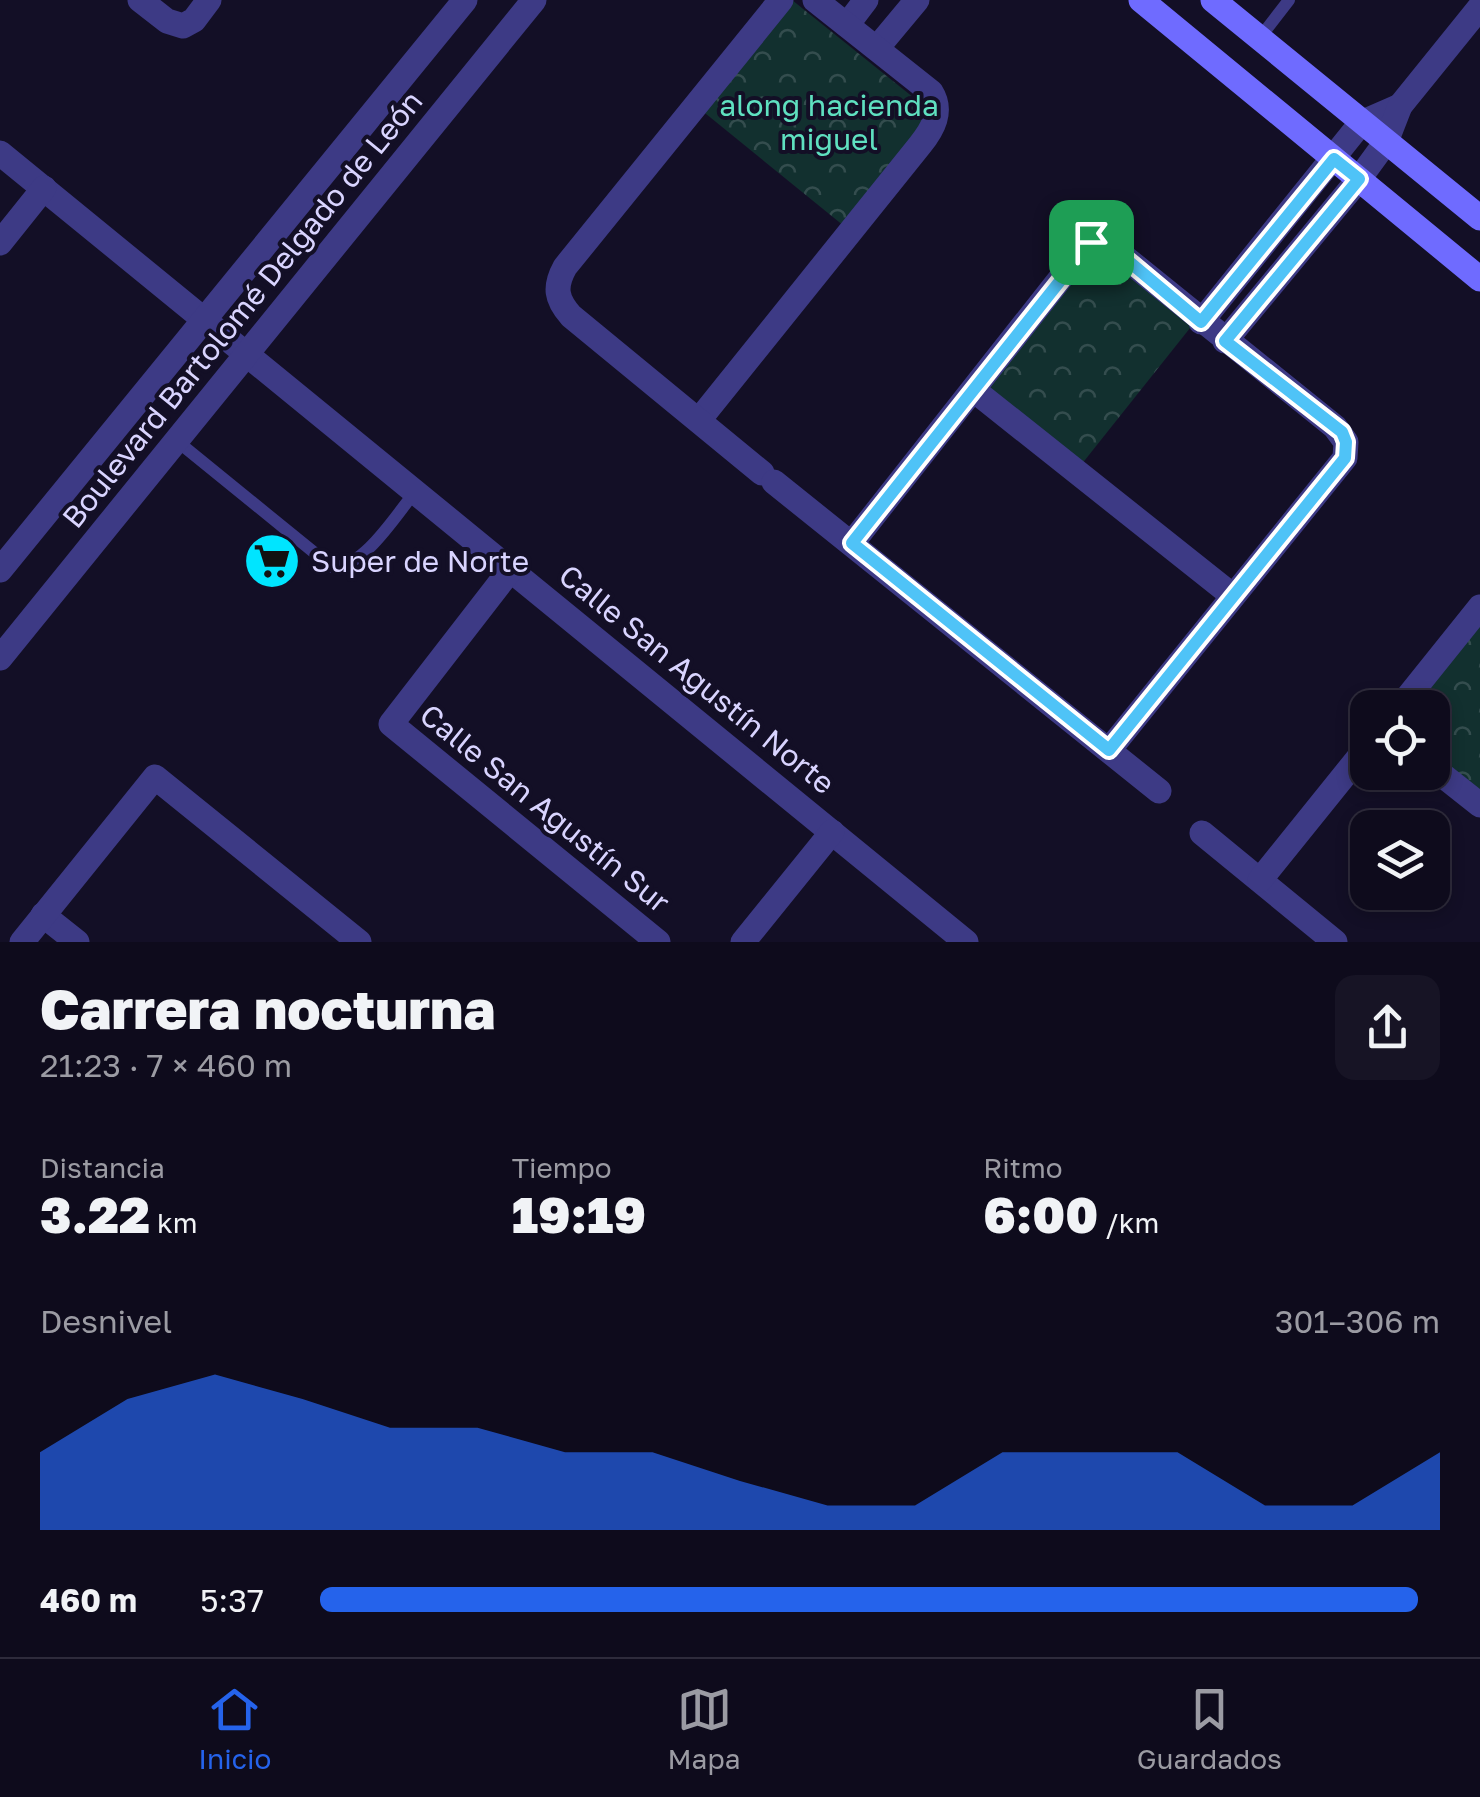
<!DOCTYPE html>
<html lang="es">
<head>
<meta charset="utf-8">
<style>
  body { margin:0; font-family:"Golos Text",sans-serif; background:#171425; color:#f1f3f6; height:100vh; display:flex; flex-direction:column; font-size:38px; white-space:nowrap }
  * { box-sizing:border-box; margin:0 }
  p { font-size:32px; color:#9b9ba3 }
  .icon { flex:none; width:55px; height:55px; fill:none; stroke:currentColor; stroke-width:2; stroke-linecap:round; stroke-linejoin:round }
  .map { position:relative; height:942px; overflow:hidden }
  .details { display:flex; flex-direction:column; background:#0e0b1c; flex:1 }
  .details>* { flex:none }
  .tools { position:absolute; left:1350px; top:690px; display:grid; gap:20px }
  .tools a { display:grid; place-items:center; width:100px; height:100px; border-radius:20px; background:#0e0b1c; box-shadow:0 5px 15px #0003,0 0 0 2px #2e2b3b; font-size:50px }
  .pin { position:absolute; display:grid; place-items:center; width:85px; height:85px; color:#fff; margin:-42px; border-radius:20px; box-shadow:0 5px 15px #0006 }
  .round { display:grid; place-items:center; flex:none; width:105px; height:105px; border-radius:20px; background:#171425 }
  .headline { display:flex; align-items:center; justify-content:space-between; height:170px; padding:0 40px }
  h1 { font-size:55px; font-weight:800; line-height:75px }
  .figures { display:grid; grid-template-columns:repeat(3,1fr); gap:15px; height:170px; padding:10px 40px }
  .figures div { display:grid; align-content:center }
  .figures b { font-size:50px; font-weight:800 }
  .figures small { font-size:28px; font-weight:400 }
  .figures p { font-size:28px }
  .chart { height:280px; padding:20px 40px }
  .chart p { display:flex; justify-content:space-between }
  .chart svg { width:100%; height:180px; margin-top:10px; fill:#2563eb; opacity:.7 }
  ul { padding:0 40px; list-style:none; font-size:32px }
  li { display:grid; grid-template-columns:160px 120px 1fr; align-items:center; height:75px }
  li i { height:25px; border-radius:12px; background:#2563eb }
  .dock { display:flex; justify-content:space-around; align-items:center; height:140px; border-top:2px solid #2e2b3b; background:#0e0b1c; font-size:28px; color:#9b9ba3 }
  .dock a { display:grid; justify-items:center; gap:5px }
  .dock .selected { color:#2563eb }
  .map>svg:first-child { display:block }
</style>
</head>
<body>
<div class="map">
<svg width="1480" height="942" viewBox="0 0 1480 942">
  <defs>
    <pattern id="park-crowns" width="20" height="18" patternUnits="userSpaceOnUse" patternTransform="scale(2.5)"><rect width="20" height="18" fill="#12302f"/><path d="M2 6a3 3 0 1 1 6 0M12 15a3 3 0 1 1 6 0" fill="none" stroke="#344d4e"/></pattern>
  </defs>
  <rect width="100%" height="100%" fill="#130f26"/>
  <g fill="url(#park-crowns)">
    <path d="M792,0l142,114 -90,112 -144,-117z"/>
    <path d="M1091,235l107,83 -121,152 -104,-87z"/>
    <path d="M1480,598v207l-47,-39 -1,-58h-41z"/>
  </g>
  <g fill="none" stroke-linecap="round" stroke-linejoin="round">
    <g stroke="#3d3a85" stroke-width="12">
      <path d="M1259,39l30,-39"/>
      <path d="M177,441l155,126c31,2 64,-52 83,-75"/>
    </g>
    <g stroke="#3d3a85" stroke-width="25">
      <path d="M140,0l27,21 16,5 11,-6 15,-20"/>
      <path d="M847,25l19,-25"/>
      <path d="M877,48l40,-48"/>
      <path d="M0,153l966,789"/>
      <path d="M0,243l44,-55"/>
      <path d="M1201,322l160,-199 39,-17"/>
      <path d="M1225,341l134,-162 27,-37 14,-36 80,-99"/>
      <path d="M975,391l258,205"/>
      <path d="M699,420l221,-275c13,-16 23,-34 11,-53l-116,-92"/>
      <path d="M762,473l-191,-157c-15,-17 -17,-29 -6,-49l216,-267"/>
      <path d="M774,482l385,309"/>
      <path d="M852,543l234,-297 10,-6 12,4 227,183 11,15 -1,16 -236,292"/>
      <path d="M511,569l-120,155 267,218"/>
      <path d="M1399,708l81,-101"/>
      <path d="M1432,767l48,38"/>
      <path d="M1202,833l133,109"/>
      <path d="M1260,880l108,-134"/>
      <path d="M43,915l34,27"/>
      <path d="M22,942l133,-165 204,165"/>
      <path d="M743,942l89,-110"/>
    </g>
    <g stroke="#3d3a85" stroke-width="25">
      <path d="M0,570l465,-570"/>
      <path d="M0,658l534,-658"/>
    </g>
    <g stroke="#6f6bff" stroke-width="25">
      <path d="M1141,0l339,279"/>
      <path d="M1213,0l267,218"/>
    </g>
  </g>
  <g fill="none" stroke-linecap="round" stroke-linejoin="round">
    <g stroke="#fff" stroke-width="20">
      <path id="route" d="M1334,159l25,20 -134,162 117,91 4,10 -1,16 -236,292 -257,-207 239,-301 17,2 93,78z"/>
    </g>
    <use href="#route" stroke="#4fc3f7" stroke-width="12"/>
  </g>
  <defs>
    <g id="supermarket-disc" transform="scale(2.875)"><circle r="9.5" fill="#00e5ff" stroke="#130f26"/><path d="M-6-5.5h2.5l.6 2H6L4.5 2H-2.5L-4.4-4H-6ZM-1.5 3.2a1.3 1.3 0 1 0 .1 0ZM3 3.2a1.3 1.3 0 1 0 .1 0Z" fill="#111"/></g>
  </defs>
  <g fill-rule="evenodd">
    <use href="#supermarket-disc" x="272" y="561"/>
  </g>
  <g text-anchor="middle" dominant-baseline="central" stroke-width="8" stroke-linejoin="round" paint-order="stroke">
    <g font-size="30" fill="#5fe0c0" stroke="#130f26">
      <text x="829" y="105">along hacienda<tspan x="829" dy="34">miguel</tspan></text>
    </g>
    <g font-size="30" fill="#d9d4ff" stroke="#130f26">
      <text transform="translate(242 309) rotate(-51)">Boulevard Bartolomé Delgado de León</text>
      <text transform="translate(697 679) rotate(39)">Calle San Agustín Norte</text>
      <text transform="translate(545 808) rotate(39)">Calle San Agustín Sur</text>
    </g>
    <g font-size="30" fill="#d9d4ff" stroke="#130f26" text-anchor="start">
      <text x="311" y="561">Super de Norte</text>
    </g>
  </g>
</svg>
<div class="tools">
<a><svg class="icon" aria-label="locate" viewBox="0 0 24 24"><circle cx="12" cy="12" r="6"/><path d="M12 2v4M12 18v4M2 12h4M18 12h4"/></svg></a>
<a><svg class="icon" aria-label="layers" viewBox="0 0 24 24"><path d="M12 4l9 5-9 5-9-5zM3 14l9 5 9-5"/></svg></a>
</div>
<div class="pin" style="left:1091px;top:242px;background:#1e9e55"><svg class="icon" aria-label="arrive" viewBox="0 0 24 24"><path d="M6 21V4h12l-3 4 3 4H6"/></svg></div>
</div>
<section class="details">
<div class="headline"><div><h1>Carrera nocturna</h1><p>21:23 · 7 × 460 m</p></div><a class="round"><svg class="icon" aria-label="share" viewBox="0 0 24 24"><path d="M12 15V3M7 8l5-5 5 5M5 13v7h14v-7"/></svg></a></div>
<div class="figures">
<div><p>Distancia</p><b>3.22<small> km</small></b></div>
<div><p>Tiempo</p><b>19:19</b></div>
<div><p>Ritmo</p><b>6:00<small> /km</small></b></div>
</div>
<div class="chart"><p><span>Desnivel</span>301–306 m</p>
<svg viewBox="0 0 160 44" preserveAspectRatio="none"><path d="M0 44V25L10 12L20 6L30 12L40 19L50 19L60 25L70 25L80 32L90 38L100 38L110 25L120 25L130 25L140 38L150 38L160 25V44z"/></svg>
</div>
<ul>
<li><b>460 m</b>5:37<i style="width:98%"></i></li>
</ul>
</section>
<nav class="dock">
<a class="selected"><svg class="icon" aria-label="home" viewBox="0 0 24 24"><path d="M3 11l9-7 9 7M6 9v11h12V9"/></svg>Inicio</a>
<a><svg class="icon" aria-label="map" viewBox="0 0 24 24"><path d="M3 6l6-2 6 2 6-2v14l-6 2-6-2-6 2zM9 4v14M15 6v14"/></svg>Mapa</a>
<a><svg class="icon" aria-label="saved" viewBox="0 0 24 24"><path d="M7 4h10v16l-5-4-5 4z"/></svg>Guardados</a>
</nav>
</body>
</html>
